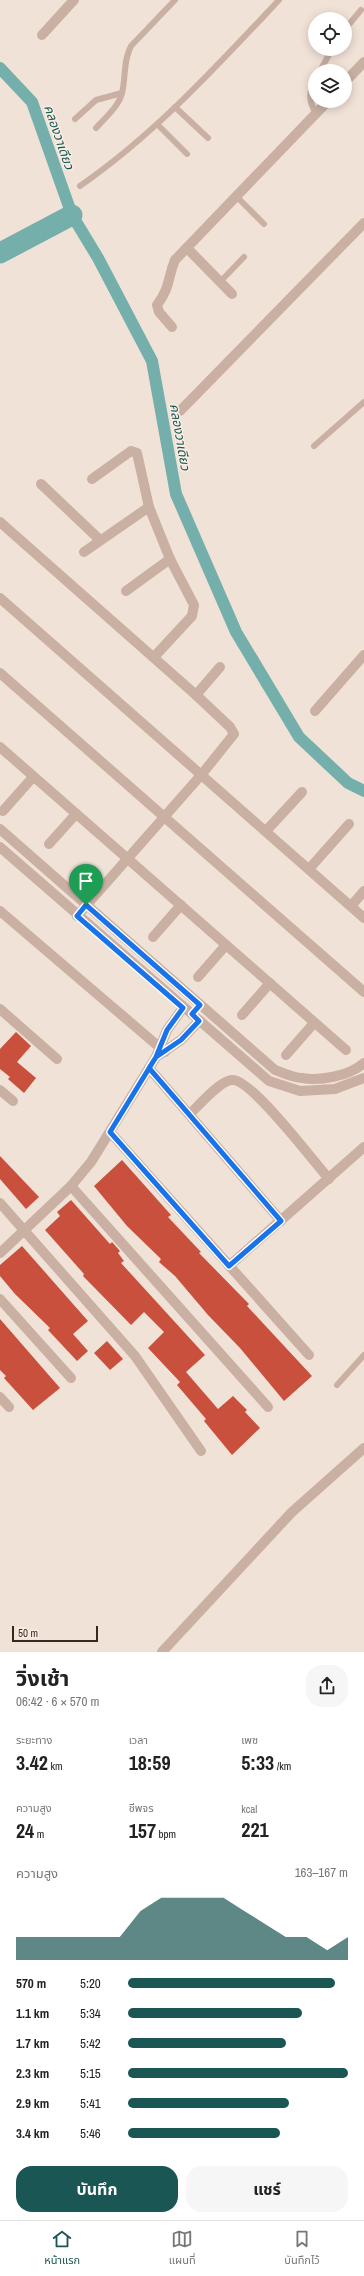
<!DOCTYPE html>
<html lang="th">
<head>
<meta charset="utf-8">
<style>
  body { margin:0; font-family:"Archivo Narrow","Noto Sans Thai",sans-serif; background:#f6f6f6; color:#222; height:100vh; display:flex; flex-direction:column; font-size:15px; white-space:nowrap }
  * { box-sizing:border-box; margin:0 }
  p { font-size:13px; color:#767676 }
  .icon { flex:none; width:22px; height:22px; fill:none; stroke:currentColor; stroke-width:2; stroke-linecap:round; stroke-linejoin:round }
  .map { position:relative; height:1652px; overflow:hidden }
  .details { display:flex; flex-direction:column; background:#fff; flex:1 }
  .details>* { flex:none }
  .fabs { position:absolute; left:308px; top:12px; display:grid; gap:8px }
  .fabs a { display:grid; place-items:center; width:44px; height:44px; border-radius:50%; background:#fff; box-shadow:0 2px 10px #0003; font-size:20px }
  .scale { position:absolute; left:12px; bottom:10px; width:86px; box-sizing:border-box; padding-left:4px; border:2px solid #342825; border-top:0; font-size:11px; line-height:14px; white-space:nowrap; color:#342825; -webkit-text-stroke:3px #f9ede3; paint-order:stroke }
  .pin { position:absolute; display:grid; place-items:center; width:34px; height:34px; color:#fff; margin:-41px -17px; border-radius:50% 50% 50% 0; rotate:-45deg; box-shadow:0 0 4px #0007 }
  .pin .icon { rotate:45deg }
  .round { display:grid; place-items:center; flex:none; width:42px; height:42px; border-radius:16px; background:#f6f6f6 }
  .summary { display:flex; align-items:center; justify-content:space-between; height:68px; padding:0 16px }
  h1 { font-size:22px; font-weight:700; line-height:30px }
  .stats { display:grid; grid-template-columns:repeat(3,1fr); gap:6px; height:68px; padding:4px 16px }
  .stats div { display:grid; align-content:center }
  .stats b { font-size:20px; font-weight:700 }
  .stats small { font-size:11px; font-weight:400 }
  .stats p { font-size:11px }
  .chart { height:112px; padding:8px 16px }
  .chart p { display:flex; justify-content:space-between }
  .chart svg { width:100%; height:72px; margin-top:4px; fill:#1a5654; opacity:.7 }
  .cta { display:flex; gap:8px; margin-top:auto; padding:8px 16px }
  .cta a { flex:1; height:46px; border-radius:16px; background:#1a5654; color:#fff; font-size:16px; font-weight:700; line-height:46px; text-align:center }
  .cta a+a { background:#f6f6f6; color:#222 }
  ul { padding:0 16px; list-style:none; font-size:13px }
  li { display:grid; grid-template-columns:64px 48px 1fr; align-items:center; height:30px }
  li i { height:10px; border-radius:5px; background:#1a5654 }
  .tab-bar { display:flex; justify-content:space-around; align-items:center; height:56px; border-top:1px solid #e0e0e0; background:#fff; font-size:11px; color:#767676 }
  .tab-bar a { display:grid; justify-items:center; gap:2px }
  .tab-bar .active { color:#1a5654 }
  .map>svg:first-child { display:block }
</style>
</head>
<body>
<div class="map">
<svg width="364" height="1652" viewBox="0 0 364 1652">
  <rect width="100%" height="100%" fill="#f1e2d7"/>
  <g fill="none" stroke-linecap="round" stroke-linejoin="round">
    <path stroke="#75afab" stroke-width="12" d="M0,68l32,34 40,113 26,43 54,103 24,133 60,138 63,105 49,46 16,8"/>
    <path stroke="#75afab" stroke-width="21" d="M0,253l72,-38"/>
  </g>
  <g fill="#c9503d">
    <path d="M16,1032l15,14 -14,16 19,16 -12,15 -16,-14 2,-2 -10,-8v-20z"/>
    <path d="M0,1156l39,41 -13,12 -26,-30z"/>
    <path d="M122,1160l49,55 -3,2 33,35 -2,1 50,51 -2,2 65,70 -28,25 -44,-53 -32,-33 -33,-39 -16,-14 2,-3 -34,-33 -33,-40z"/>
    <path d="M71,1200l39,44 2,-2 8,9 -2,2 6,8 -3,2 84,92 -19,17 32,37 15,-13 14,14 -2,2 15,16 -28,27 -28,-34 2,-2 -29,-34 3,-3 -32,-34 16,-16 -20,-20 -13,13 -48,-49 1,-2 -39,-44 15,-14 -3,-4z"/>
    <path d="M22,1246l66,75 -15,13 15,17 -11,10 -29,-31 2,-2 -35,-34 -15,-18v-11z"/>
    <path d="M0,1319l60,69 -27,22 -29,-32 2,-2 -6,-6z"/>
    <path d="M107,1341l16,18 -13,11 -16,-17z"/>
  </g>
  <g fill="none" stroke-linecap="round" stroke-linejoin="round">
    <g stroke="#c9b0a3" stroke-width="6">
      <path d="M345,29l16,-19"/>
      <path d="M320,71l12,-22"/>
      <path d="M315,81c-7,13 -6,20 1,33"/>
      <path d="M175,107l33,31"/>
      <path d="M75,119l21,-19 26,-7"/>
      <path d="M158,125l29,29"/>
      <path d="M96,128c9,-10 23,-22 26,-35 4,-16 1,-32 9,-47l44,-46"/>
      <path d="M80,186c75,-52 136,-119 199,-186"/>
      <path d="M237,197l27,27"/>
      <path d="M220,282l24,-25"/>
      <path d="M314,446l50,-44"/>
      <path d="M337,1385l27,-30"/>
    </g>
    <g stroke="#c9b0a3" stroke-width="10">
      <path d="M42,35l32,-35"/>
      <path d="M345,82l19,-20"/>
      <path d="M187,248l45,46"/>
      <path d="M172,327l-13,-15 -2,-7c14,-19 10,-26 18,-45l153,-159"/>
      <path d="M180,411l184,-188"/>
      <path d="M92,479l39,-28 6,2 12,54 21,52 24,46 -2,11 -38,41"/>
      <path d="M41,484l59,56"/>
      <path d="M0,522l196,173 34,32 4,7 -32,40 -125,142"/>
      <path d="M84,552l65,-45"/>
      <path d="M126,591l44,-32"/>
      <path d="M0,598l364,320"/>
      <path d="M0,673l364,319"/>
      <path d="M196,695l24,-28"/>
      <path d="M315,711l49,-56"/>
      <path d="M0,747l346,303"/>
      <path d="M3,811l30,-34"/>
      <path d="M0,829l275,241c9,3 18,8 27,8 19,3 47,-2 62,-15"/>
      <path d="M266,831l36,-39"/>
      <path d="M49,844l27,-30"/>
      <path d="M0,847l269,234 31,10 35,-2 29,-11"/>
      <path d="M309,869l40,-45"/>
      <path d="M351,906l13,-15"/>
      <path d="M0,911l165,141"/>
      <path d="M153,937l28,-32"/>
      <path d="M198,977l28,-32"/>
      <path d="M0,1009l57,50"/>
      <path d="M242,1015l28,-32"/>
      <path d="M159,1055l22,-15 18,-19"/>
      <path d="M286,1055l28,-32"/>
      <path d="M149,1068l132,153"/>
      <path d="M0,1090l13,11"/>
      <path d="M190,1114c8,-8 31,-34 42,-34 19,-2 82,82 97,99"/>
      <path d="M110,1132l199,223"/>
      <path d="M71,1186l197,221"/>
      <path d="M0,1203l135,153 66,95"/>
      <path d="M0,1253l71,-67 20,-24 65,-105 11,-27 16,-22"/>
      <path d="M229,1266l135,-119"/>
      <path d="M0,1299l71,79"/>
      <path d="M0,1397l9,10"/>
      <path d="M162,1652l130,-140 72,-64"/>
    </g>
  </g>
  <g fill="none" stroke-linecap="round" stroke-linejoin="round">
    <g stroke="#fff" stroke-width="8">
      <path id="route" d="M86,905l-9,11 106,92 -16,22 -11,27 -46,75 119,134 52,-45 -132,-153 7,-11 25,-17 18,-19 -7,-7 8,-9 -114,-100"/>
    </g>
    <use href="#route" stroke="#1a73e8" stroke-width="5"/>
  </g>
  <g text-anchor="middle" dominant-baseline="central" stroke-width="3" stroke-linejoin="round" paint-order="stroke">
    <g font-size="13" font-style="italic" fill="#1a5654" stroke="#f9ede3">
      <text transform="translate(59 137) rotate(71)">คลองวาเดียว</text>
      <text transform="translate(180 437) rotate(80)">คลองวาเดียว</text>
    </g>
  </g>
</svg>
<div class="fabs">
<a><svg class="icon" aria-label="locate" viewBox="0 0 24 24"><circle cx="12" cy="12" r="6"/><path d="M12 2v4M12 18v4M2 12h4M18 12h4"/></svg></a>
<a><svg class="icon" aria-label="layers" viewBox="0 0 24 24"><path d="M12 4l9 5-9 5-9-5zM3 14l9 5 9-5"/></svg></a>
</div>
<div class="scale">50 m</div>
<div class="pin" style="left:86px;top:905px;background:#1e9e55"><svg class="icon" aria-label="arrive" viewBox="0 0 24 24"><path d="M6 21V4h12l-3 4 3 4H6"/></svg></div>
</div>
<section class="details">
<div class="summary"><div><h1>วิ่งเช้า</h1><p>06:42 · 6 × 570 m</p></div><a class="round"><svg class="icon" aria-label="share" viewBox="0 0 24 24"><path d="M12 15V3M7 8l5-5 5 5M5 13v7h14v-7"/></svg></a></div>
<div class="stats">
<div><p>ระยะทาง</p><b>3.42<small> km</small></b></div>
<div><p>เวลา</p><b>18:59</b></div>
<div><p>เพซ</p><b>5:33<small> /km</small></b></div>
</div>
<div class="stats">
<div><p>ความสูง</p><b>24<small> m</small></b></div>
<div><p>ชีพจร</p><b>157<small> bpm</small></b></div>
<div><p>kcal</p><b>221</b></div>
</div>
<div class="chart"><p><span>ความสูง</span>163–167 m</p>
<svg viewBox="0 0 160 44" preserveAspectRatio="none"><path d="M0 44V30L10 30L20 30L30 30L40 30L50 30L60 14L70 6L80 6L90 6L100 6L110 14L120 22L130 30L140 30L150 38L160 30V44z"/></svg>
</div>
<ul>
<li><b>570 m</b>5:20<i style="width:94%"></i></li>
<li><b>1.1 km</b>5:34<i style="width:79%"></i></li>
<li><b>1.7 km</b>5:42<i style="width:72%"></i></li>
<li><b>2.3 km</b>5:15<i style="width:100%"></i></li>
<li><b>2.9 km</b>5:41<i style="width:73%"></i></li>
<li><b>3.4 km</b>5:46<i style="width:69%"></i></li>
</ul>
<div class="cta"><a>บันทึก</a><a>แชร์</a></div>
</section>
<nav class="tab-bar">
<a class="active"><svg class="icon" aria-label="home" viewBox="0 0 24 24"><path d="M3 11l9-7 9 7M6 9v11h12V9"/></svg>หน้าแรก</a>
<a><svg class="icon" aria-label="map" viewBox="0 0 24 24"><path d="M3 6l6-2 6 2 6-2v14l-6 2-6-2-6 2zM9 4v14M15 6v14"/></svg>แผนที่</a>
<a><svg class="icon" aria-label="saved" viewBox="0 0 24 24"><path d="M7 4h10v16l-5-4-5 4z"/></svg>บันทึกไว้</a>
</nav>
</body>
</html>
